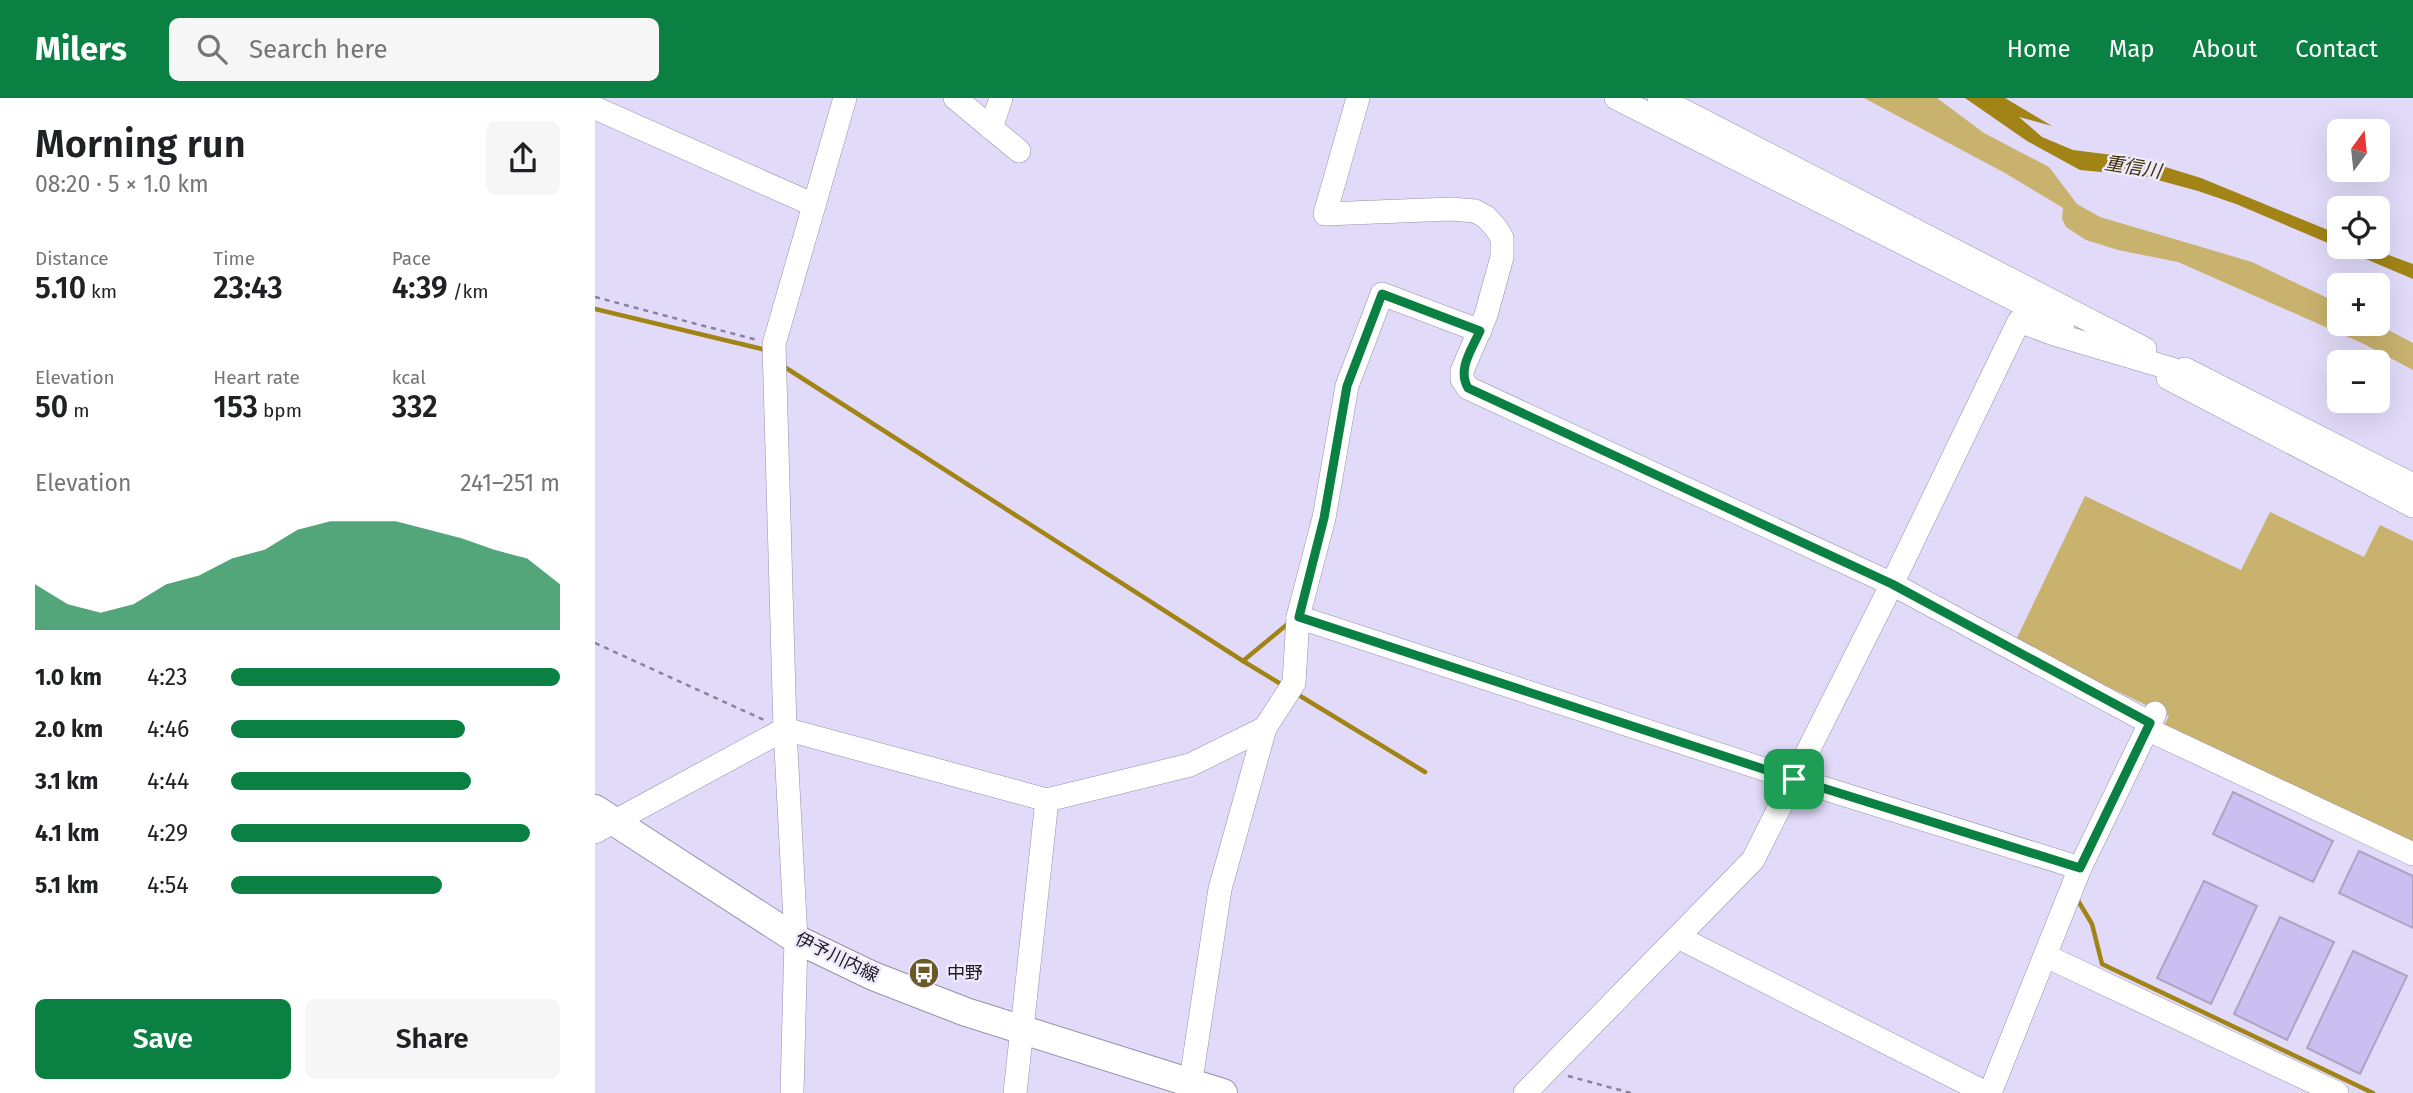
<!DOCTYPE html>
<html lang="en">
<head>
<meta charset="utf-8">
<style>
  body { margin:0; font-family:"Fira Sans","Noto Sans JP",sans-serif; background:#f6f6f6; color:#202124; height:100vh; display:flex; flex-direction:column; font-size:26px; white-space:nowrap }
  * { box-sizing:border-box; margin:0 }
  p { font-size:23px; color:#757577 }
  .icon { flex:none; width:38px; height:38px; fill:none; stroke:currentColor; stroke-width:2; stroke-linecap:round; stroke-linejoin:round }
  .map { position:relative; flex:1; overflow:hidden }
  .details { display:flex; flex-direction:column; background:#fff; width:595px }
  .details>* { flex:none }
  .needle { width:46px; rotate:15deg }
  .buttons { position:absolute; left:1732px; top:21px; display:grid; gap:14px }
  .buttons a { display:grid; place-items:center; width:63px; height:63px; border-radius:10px; background:#fff; box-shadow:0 7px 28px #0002; font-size:35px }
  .pin { position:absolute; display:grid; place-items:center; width:60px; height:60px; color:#fff; margin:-30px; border-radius:14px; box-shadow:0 4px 10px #0006 }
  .round { display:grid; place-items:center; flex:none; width:74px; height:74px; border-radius:10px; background:#f6f6f6 }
  .head { display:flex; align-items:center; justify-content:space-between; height:119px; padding:0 35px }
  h1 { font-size:38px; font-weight:600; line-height:52px }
  .metrics { display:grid; grid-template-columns:repeat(3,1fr); gap:10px; height:119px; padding:7px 35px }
  .metrics div { display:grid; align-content:center }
  .metrics b { font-size:30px; font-weight:600 }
  .metrics small { font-size:19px; font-weight:400 }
  .metrics p { font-size:19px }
  .chart { height:196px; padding:14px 35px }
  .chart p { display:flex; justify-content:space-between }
  .chart svg { width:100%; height:126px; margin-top:7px; fill:#0b8043; opacity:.7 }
  .button { display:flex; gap:14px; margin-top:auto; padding:14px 35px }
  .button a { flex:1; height:80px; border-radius:10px; background:#0b8043; color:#fff; font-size:28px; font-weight:600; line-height:80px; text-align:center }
  .button a+a { background:#f6f6f6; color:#202124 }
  ul { padding:0 35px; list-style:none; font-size:23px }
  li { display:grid; grid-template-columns:112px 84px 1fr; align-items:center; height:52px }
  li i { height:18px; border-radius:9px; background:#0b8043 }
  header { display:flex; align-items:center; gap:42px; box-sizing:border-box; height:98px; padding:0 35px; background:#0b8043; color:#fff }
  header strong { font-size:33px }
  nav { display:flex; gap:38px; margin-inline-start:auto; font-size:24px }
  .search { width:490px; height:63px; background:#f6f6f6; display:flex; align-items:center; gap:18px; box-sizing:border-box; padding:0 24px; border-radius:10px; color:#757577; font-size:26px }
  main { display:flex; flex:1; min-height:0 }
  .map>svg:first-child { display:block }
</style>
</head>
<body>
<header>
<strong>Milers</strong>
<div class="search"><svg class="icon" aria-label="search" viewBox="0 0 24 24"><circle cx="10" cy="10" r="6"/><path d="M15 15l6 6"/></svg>Search here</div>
<nav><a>Home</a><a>Map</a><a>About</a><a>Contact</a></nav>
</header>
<main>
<section class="details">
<div class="head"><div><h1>Morning run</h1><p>08:20 · 5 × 1.0 km</p></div><a class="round"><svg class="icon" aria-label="share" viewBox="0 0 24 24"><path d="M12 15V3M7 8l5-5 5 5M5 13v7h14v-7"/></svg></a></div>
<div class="metrics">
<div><p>Distance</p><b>5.10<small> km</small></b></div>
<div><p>Time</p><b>23:43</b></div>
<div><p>Pace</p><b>4:39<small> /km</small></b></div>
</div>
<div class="metrics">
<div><p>Elevation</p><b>50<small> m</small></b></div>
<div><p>Heart rate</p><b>153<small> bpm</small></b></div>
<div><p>kcal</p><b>332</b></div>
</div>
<div class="chart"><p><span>Elevation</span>241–251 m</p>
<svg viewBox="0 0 160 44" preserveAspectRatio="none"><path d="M0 44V28L10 35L20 38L30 35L40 28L50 25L60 19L70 16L80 9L90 6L100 6L110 6L120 9L130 12L140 16L150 19L160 28V44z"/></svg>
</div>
<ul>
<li><b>1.0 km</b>4:23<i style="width:100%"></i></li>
<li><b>2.0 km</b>4:46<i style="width:71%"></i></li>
<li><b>3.1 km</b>4:44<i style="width:73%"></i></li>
<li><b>4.1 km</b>4:29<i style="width:91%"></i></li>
<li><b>5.1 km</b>4:54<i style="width:64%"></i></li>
</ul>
<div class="button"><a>Save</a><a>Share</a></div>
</section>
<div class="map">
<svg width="1818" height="995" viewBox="0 0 1818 995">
  <rect width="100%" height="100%" fill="#e1dbf9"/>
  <g fill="#c9b26e">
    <path d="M1269,0h73l47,35 65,34 28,37 23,13 152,45 88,42v20h37l36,19v27l-49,-26 -186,-82 -60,-12 -32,-10 -20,-13 -4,-8 1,-11 -58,-35z"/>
    <path d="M1490,398l156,74 29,-58 94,45 16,-32 33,16v304l-249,-120 5,-9 -154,-74z"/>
  </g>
  <path fill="#a28416" d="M1370,0h40l47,28 -33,-9 23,20 31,13 63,8 65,20 139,57v12h27l46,17v15l-177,-75 -38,-13 -55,-15 -63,-6 -53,-29z"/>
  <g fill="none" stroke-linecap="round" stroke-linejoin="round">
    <g stroke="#a28416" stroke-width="4.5">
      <path d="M0,211l167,40 3,3"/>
      <path d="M188,268l460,295 47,-39"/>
      <path d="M648,563l41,25"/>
      <path d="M702,596l128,78"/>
      <path d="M1482,801l15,25 10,40 271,129"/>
    </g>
  </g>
  <g fill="#cbbff2" stroke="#aba5c2" stroke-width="2">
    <path d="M1638,694l100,49 -20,41 -100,-48z"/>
    <path d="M1764,753l54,25v52l-74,-35z"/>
    <path d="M1609,783l53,25 -46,98 -54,-26z"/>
    <path d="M1685,819l54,25 -47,98 -53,-26z"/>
    <path d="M1758,853l54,25 -47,98 -53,-26z"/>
  </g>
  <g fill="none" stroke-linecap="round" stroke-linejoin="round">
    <g stroke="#968fac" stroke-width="24">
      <g id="minor">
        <path d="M360,0l64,53"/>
        <path d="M763,0l-33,116 126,-5 24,2 11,6 10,11 6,10v19l-16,58 -24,56v8l6,9 424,196 258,139"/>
        <path d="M1021,0l447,226"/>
        <path d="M1064,0l486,251"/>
        <path d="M0,10l219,97"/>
        <path d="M396,30l10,-30"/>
        <path d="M1590,271l228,116"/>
        <path d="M1573,280l245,128"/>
        <path d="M703,519l496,162 286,89"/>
        <path d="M1552,631l266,125"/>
        <path d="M0,734l190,-103 262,71 143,-35 75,-37"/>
        <path d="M1083,839l308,156"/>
        <path d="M1451,858l291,137"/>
        <path d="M197,995l4,-154 -11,-210 -11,-385 71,-246"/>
        <path d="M420,995l32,-293"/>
        <path d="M594,995l31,-204 45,-161 29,-45 4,-66 26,-99 23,-132 35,-92 98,37"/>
        <path d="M930,995l228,-233 139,-276 127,-263 35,13 145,43"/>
        <path d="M1395,995l90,-225 75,-155"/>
      </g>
    </g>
    <g stroke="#968fac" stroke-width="30">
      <path id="major" d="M0,711l201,130 77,37 93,36 257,81"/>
    </g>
    <g stroke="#878398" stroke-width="2.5" stroke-dasharray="5 5" stroke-linecap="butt">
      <path d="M0,199l162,43"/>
      <path d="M0,545l169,77"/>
      <path d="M973,978l63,17"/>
    </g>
    <use href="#minor" stroke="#fff" stroke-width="23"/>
    <use href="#major" stroke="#fff" stroke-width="28"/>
  </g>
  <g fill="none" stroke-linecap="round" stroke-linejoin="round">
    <g stroke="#fff" stroke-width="14">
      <path id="route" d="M787,196l98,37c-8,18 -23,38 -12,57l424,196 258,139 -70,145 -286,-89 -495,-162 25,-99 23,-132z"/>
    </g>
    <use href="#route" stroke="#0b8043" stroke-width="9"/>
  </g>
  <defs>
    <g id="bus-disc" transform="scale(1.575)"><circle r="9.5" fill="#695926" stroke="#eeeafc"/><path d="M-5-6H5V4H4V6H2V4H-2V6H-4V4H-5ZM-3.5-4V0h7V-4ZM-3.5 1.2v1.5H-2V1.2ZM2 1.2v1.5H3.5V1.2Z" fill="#fff"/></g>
  </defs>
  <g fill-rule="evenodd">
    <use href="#bus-disc" x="329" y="875"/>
  </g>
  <g text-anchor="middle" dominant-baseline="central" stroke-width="5" stroke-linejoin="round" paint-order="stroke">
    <g font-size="18" fill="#1a1822" stroke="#eeeafc">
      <text transform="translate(242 859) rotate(26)">伊予川内線</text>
    </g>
    <g font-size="18" fill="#1a1822" stroke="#eeeafc" text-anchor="start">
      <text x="352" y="875">中野</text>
    </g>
    <g font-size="19" font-style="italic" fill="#3c3004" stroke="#eeeafc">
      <text transform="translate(1538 69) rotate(9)">重信川</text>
    </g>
  </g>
</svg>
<div class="buttons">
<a><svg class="needle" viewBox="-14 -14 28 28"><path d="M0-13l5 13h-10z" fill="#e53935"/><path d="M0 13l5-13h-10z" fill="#757577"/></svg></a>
<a><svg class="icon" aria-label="locate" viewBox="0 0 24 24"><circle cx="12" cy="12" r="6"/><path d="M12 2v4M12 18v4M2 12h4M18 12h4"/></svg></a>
<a>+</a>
<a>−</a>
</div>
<div class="pin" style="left:1199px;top:681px;background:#1e9e55"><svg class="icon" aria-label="arrive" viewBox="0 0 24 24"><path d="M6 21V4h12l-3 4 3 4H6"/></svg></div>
</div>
</main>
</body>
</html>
